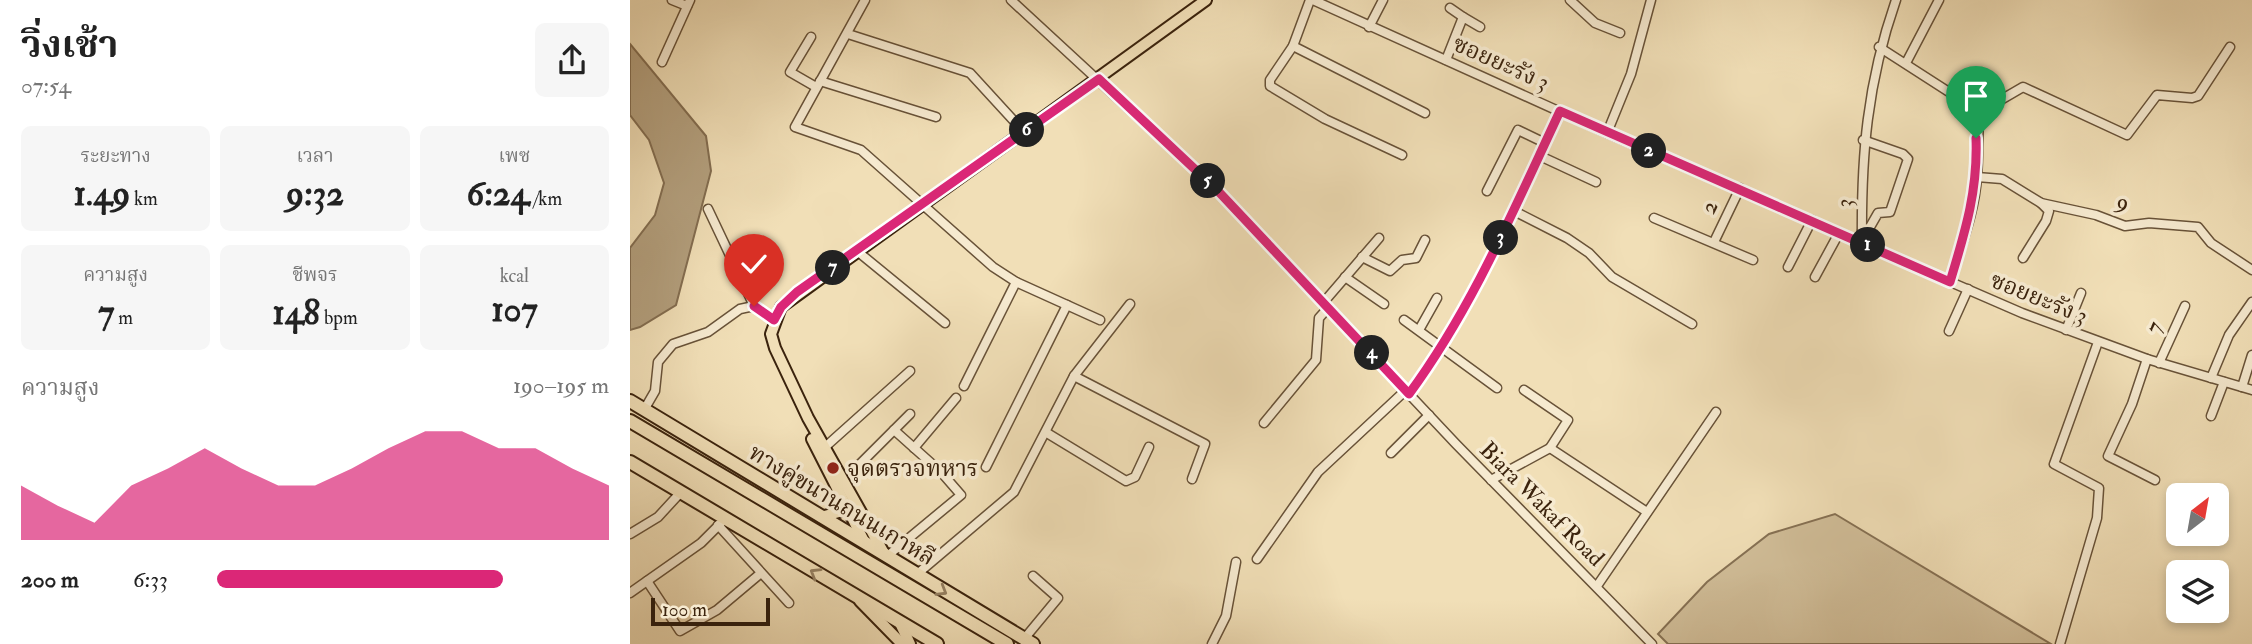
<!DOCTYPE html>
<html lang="th">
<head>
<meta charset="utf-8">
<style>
  body { margin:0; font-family:"IM FELL Double Pica","Noto Serif Thai",serif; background:#f6f6f6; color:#222; height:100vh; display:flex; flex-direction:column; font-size:26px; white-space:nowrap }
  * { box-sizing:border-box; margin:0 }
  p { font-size:23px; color:#767676 }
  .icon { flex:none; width:38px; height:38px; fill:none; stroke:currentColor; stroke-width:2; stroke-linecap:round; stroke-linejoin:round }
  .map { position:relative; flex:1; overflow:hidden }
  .side { display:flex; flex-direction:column; background:#fff; width:630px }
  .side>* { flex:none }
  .needle { width:46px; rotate:31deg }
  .controls { position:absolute; left:1536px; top:483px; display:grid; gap:14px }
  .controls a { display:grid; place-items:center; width:63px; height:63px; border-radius:10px; background:#fff; box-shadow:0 4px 10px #0003; font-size:35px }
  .scale { position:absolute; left:21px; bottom:18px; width:119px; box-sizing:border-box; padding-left:7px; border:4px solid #3b230d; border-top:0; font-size:19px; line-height:24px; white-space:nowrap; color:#3b230d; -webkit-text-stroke:5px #f6ead0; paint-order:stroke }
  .pin { position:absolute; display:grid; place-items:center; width:60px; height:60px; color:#fff; margin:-72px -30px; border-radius:50% 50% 50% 0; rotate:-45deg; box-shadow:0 0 7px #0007 }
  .pin .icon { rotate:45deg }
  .km { position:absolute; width:35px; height:35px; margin:-18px; border-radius:50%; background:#222; color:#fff; font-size:19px; line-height:35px; text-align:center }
  .round { display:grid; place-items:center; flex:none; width:74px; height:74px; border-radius:10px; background:#f6f6f6 }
  .summary { display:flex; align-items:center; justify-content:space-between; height:119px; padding:0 21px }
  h1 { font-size:38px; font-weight:700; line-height:52px }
  .stats { display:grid; grid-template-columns:repeat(3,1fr); gap:10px; height:119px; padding:7px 21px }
  .stats div { display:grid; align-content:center; border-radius:10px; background:#f6f6f6; text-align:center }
  .stats b { font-size:35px; font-weight:700 }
  .stats small { font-size:19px; font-weight:400 }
  .stats p { font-size:19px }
  .chart { height:196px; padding:14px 21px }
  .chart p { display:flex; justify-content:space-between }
  .chart svg { width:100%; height:126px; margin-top:7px; fill:#db2777; opacity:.7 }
  ul { padding:0 21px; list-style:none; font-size:23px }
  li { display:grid; grid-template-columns:112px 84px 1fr; align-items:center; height:52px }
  li i { height:18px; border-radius:9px; background:#db2777 }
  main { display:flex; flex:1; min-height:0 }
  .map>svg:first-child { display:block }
</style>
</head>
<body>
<main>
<section class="side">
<div class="summary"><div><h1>วิ่งเช้า</h1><p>07:54</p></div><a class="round"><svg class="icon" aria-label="share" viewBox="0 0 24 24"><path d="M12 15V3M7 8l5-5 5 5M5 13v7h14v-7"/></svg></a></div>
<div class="stats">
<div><p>ระยะทาง</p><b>1.49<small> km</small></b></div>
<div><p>เวลา</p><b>9:32</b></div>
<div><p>เพซ</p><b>6:24<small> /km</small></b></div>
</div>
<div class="stats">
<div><p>ความสูง</p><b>7<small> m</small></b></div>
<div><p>ชีพจร</p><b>148<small> bpm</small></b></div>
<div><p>kcal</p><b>107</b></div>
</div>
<div class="chart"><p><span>ความสูง</span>190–195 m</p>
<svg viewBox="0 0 160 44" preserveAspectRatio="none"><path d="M0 44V25L10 32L20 38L30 25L40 19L50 12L60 19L70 25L80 25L90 19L100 12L110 6L120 6L130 12L140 12L150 19L160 25V44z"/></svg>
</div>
<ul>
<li><b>200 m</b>6:33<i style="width:73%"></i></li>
</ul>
</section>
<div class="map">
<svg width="1622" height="644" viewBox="0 0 1622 644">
  <rect width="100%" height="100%" fill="#f1dfb7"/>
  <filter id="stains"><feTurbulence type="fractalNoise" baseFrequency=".00286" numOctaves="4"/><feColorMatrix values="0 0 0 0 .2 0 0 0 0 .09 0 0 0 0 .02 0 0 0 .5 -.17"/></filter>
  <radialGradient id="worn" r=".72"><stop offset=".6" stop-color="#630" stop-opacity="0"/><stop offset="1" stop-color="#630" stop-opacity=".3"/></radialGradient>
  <path fill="#d2bf9a" stroke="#867154" stroke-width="2" d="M1205,514l216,130h-383l-10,-10 49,-52 62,-48z"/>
  <path fill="#b39f7d" stroke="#836d50" stroke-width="2" d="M0,44l76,92 5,35 -35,134 -36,22 -10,3v-82l25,-33 9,-32 -15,-43 -19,-25z"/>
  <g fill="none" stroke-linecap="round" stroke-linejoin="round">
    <g stroke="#685238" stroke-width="11">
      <g id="minor">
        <path d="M42,0l15,6"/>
        <path d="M235,0l-70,127 66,23 132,117 23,15 84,38"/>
        <path d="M381,0l207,191 238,253 196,200"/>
        <path d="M680,0l-17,46 -23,34v6l55,33 77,36"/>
        <path d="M683,0l294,133 415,180 125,46 105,31"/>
        <path d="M940,0l25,23 25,10"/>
        <path d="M820,8l13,9"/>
        <path d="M739,27l14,-27"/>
        <path d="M218,34l122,39 54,59"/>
        <path d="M181,37l-21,35 26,15"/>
        <path d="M663,46l132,67"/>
        <path d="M1249,47l101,65"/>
        <path d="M816,60l17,-43 17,10"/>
        <path d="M32,62l28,-62"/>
        <path d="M1276,63l33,-63"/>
        <path d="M190,81l116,36"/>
        <path d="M1350,112l43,-25 104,48 30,-40 35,3 6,-2 32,-49"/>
        <path d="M977,133l24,-59 20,-74"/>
        <path d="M910,156l56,26"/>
        <path d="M1347,177l25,2 39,24 55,12 29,11 24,-3 49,4 13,16 41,27"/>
        <path d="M857,191l31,-61 27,13"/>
        <path d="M78,209l46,97 20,14"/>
        <path d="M884,211l53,27 22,15 23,24 80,47"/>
        <path d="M1024,218l99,42"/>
        <path d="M1232,231l8,-4 8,-14 12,-1 18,-53 -5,-5 -40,-14"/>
        <path d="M1084,242l26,-54"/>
        <path d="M1232,243c-1,-87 5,-160 34,-243"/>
        <path d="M227,251l88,72"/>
        <path d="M732,257l28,14 12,-11 14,-2 9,-18"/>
        <path d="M1393,258l23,-37 3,-10 -8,-8"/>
        <path d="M1158,267l24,-47"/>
        <path d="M715,277l39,27"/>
        <path d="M1185,277l24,-44"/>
        <path d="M1320,282c10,-34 25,-70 27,-105 2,-22 0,-43 3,-65"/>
        <path d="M693,303l56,-65"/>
        <path d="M774,320l93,68"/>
        <path d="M789,330l18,-32"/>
        <path d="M1436,330l15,-37"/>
        <path d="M1319,331l19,-42"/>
        <path d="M1517,359l-15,45 -24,52 47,24"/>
        <path d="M1529,363l26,-57"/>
        <path d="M444,376l131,68 -13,35"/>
        <path d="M1581,378l18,-43 23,-33"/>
        <path d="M334,386l52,-104"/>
        <path d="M1612,387l10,-32"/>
        <path d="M779,394c64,-87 106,-185 151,-283"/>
        <path d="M14,410l11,-19 3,-29 15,-18 35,-12 32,-23 14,-3"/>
        <path d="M1581,416l13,-34"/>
        <path d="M634,423l52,-63 3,-42 9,-10"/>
        <path d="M417,433l79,48 9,-4 14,-30"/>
        <path d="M194,448l86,-77"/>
        <path d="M284,448l42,-50"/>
        <path d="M920,448l97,64"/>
        <path d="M761,453l38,-38"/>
        <path d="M356,467l81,-162"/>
        <path d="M225,469l55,-55"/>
        <path d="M861,480l59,-32 18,-28 -44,-30"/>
        <path d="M88,525l71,78"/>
        <path d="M0,534l28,-17 23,-25"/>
        <path d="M261,553l70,-58 -20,-23 -47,-42"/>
        <path d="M627,559l61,-87 88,-82"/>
        <path d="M286,575l98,-83 60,-116 56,-72"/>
        <path d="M17,581l33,50 37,-21 44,-37"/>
        <path d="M967,586l119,-174"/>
        <path d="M0,593l71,-50 25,-25"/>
        <path d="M394,639l34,-41 -25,-22"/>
        <path d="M582,644l14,-28 10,-54"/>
        <path d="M1430,644l37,-126 2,-30 -45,-24 44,-122"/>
      </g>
    </g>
    <g stroke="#3b230d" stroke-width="14">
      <g id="major">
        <path d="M182,439l53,104"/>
        <path d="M191,517l18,-5 4,-11"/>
        <path d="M255,555l-77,-137 -33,-70 -4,-14 10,-27 425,-307"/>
        <path d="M230,601l42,43"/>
        <path d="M270,623l10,21"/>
      </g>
    </g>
    <g stroke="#3b230d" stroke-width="16">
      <g id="highway">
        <path d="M0,401l403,243"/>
        <path d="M0,421l377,223"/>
        <path d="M0,462l307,182"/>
      </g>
    </g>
    <use href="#minor" stroke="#f6ead0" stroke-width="8"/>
    <use href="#major" stroke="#f1dfb7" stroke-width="10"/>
    <use href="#highway" stroke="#f1dfb7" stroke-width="12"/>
  </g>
  <defs><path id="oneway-chevron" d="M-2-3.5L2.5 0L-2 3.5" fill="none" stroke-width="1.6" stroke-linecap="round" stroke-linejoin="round" transform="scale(1.75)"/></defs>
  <g stroke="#968162">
    <use href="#oneway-chevron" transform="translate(185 573) rotate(-149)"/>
    <use href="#oneway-chevron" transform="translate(312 591) rotate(31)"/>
  </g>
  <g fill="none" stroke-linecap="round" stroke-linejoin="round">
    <g stroke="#fff" stroke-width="14">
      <path id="route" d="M124,306l20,14 7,-13 16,-15 302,-213 119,112 191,203c64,-87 105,-185 151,-283l390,171c15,-50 28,-91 26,-144"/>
    </g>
    <use href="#route" stroke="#db2777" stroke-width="9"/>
  </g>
  <circle fill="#8f2418" stroke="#f6ead0" stroke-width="2.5" cx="203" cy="468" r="7"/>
  <g text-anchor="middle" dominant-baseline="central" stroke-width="7" stroke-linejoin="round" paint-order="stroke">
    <g font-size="23" fill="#3b230d" stroke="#f6ead0">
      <text transform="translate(871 63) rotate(24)">ซอยยะรัง 3</text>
      <text transform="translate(1493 202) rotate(13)">9</text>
      <text transform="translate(1214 203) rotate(-87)">3</text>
      <text transform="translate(1079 207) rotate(-64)">2</text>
      <text transform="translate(1409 298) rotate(22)">ซอยยะรัง 3</text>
      <text transform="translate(1524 327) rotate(-66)">7</text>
      <text transform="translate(912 504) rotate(45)">Biara Wakaf Road</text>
      <text transform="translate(212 505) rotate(31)">ทางคู่ขนานถนนเกาหลี</text>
    </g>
    <g font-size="23" fill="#3b230d" stroke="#f6ead0" text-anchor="start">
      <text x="217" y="468">จุดตรวจทหาร</text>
    </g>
  </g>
  <rect width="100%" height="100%" filter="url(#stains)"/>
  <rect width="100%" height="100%" fill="url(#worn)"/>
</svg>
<div class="controls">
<a><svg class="needle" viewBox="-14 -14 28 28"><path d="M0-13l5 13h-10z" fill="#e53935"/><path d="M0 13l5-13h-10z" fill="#767676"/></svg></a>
<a><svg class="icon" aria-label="layers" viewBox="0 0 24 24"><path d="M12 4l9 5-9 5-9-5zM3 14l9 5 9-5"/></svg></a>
</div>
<div class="scale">100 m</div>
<div class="pin" style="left:1346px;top:138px;background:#1e9e55"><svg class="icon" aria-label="arrive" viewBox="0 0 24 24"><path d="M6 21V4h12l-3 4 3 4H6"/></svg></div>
<div class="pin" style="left:124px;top:306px;background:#d93025"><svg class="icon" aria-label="check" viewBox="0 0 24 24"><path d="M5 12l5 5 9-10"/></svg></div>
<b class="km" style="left:1238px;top:245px">1</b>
<b class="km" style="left:1019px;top:151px">2</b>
<b class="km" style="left:871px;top:238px">3</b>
<b class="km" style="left:742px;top:353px">4</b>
<b class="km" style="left:578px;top:181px">5</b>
<b class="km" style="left:397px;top:130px">6</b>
<b class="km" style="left:203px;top:268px">7</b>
</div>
</main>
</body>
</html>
